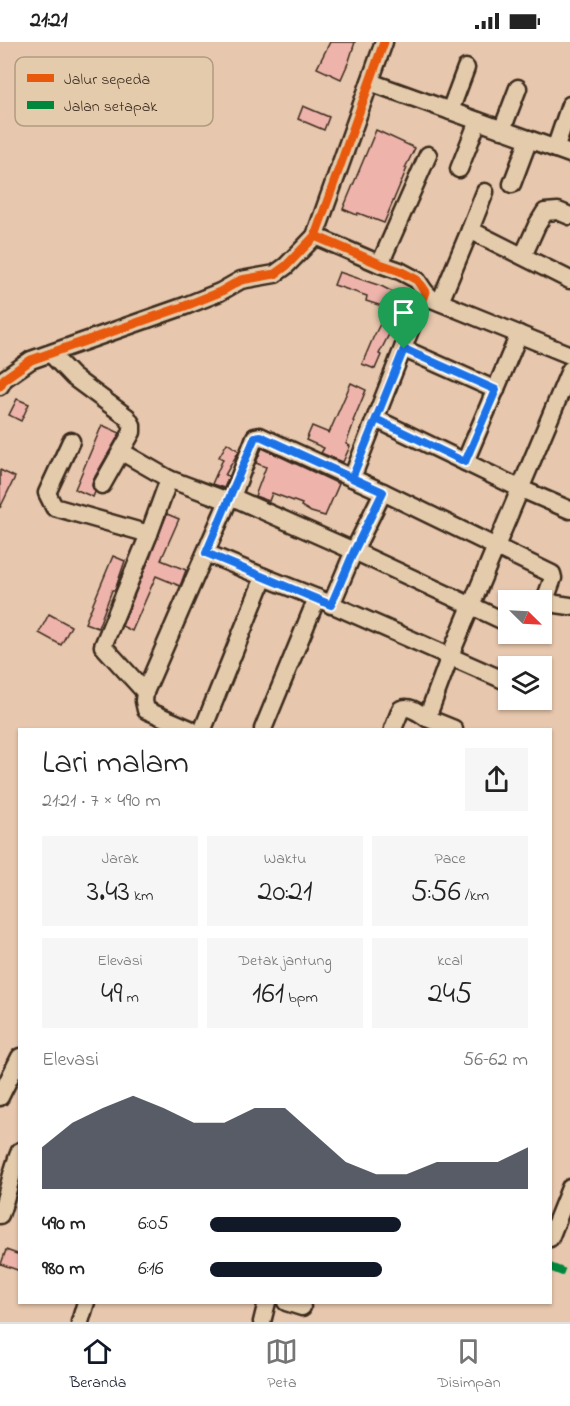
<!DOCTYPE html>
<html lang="id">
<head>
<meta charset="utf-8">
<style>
  body { margin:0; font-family:"Indie Flower",sans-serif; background:#f6f6f6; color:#222; height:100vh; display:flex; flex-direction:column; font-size:22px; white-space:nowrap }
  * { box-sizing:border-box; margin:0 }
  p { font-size:20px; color:#767676 }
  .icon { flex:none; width:33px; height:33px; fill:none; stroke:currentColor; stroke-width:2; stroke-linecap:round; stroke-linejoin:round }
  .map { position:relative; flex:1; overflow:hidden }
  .drawer { position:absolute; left:18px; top:686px; width:534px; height:576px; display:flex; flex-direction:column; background:#fff; border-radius:0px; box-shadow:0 2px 4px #0004 }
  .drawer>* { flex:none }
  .needle { width:39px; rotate:114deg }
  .buttons { position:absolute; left:498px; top:548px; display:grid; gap:12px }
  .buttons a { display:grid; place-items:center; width:54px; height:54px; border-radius:0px; background:#fff; box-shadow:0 2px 4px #0004; font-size:30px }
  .pin { position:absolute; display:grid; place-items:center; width:51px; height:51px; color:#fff; margin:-62px -26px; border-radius:50% 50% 50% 0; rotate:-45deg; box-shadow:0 0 6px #0007 }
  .pin .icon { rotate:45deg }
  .round { display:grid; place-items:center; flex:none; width:63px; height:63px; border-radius:0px; background:#f6f6f6 }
  .overview { display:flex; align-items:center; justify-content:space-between; height:102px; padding:0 24px }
  h1 { font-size:33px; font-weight:600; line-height:45px }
  .figures { display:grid; grid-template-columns:repeat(3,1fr); gap:9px; height:102px; padding:6px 24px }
  .figures div { display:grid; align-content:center; border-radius:0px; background:#f6f6f6; text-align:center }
  .figures b { font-size:30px; font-weight:600 }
  .figures small { font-size:16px; font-weight:400 }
  .figures p { font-size:16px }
  .chart { height:168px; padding:12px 24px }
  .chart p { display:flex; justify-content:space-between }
  .chart svg { width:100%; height:108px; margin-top:6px; fill:#111827; opacity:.7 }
  ul { padding:0 24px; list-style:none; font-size:20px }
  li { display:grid; grid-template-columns:96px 72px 1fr; align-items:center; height:45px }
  li i { height:15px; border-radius:8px; background:#111827 }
  .status { display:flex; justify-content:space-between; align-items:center; height:42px; padding:0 30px; background:#fff; direction:ltr }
  .status svg { height:16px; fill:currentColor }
  .tabs { display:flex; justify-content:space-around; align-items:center; height:84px; border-top:2px solid #e0e0e0; background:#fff; font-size:16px; color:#767676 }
  .tabs a { display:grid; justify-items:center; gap:3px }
  .tabs .selected { color:#111827 }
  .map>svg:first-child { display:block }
</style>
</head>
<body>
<div class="status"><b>21:21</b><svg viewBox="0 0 49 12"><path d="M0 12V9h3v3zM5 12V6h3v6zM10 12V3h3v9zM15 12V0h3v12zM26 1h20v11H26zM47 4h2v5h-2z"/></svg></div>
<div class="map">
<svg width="570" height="1280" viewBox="0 0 570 1280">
  <rect width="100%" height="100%" fill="#e7c7ad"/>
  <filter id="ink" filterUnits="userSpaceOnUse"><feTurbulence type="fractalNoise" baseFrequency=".0167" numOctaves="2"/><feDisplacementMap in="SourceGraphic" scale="12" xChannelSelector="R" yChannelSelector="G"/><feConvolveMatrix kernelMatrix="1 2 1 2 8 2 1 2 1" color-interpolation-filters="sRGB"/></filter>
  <g filter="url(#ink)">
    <g fill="#eeb4ac" stroke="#3b2a1e" stroke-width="1.5">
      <path d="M330,0h25l-6,19 -8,18 -24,-11z"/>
      <path d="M303,64l26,11 -5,13 -26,-11z"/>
      <path d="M376,88l39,18 -10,20h2l-23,55 -26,-10 -1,2 -14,-6z"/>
      <path d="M339,230l42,14 26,13 -28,55 2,1 -6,14 -13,-5 11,-26 15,-30 -22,-7 1,-5 -33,-11z"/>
      <path d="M351,341l15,7 -13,31 1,1 -8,22 4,2 -7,16 -22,-9 3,-5 -18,-8 6,-14 17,7z"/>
      <path d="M17,357l12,5 -8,17 -12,-6z"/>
      <path d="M102,383l18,8 -27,47 -1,6 3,6 -2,5 -18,-8z"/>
      <path d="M227,401l12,8 -14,24 4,1 -5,12 -12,-4 11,-25 -4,-2z"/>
      <path d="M262,406l77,36 -14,32 -14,-4 -10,-6 1,-2 -30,-11 -3,8 -14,-5 11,-29 -10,-4z"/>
      <path d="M0,428l15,7 -15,31z"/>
      <path d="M167,472l12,5 -18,41 25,10 -6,16 -24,-10 -24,55 -10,-5z"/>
      <path d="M113,514l12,5 -10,29h-3l-14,38 -13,-5z"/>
      <path d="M49,572l22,12 -10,19 -22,-12z"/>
      <path d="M6,1208l14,5v16l-19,-7z"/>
    </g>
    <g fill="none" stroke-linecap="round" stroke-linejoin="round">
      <g stroke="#3b2a1e" stroke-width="21">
        <g id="minor">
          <path d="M370,40l200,72"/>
          <path d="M450,69l16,-43"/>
          <path d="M502,88l16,-42"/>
          <path d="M555,107l15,-44"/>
          <path d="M459,127l19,-48"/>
          <path d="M512,142l17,-45"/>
          <path d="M485,150l-15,38 100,50"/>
          <path d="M315,194l65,28 20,7 17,9 8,12 -73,186 31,14 -29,59 -23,54"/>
          <path d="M523,214l14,-31 8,-13 13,-1 12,5"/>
          <path d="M380,222l48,-109"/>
          <path d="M425,250l7,7 138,56"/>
          <path d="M440,260l30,-72"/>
          <path d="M404,307l92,41"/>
          <path d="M51,312l22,23 54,40 5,8v7l-30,53"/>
          <path d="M0,344l4,-7 27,-19 154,-54 35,-14 21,-12 34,-6 11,-8 29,-30 69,-194"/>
          <path d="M376,377l143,69 51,22"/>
          <path d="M71,399l-24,52 7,14 95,27"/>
          <path d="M122,410l47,27 -20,55 -46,112 42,46 -1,9 2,9 44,19"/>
          <path d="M465,420l54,-128"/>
          <path d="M169,437l59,22"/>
          <path d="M383,450l169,82 1,4 -11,30"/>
          <path d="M232,455l122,54 154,72"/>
          <path d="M206,511l58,24"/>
          <path d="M545,558l11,4 14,2"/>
          <path d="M145,650l83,-191 4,-4 23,-60 5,-1 92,42"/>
          <path d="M427,676l27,11"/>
          <path d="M203,687l61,-152 53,21 191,84"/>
          <path d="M263,687l54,-131"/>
          <path d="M393,687l8,-20c9,-4 18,4 26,9l23,-62 120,-286"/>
          <path d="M0,1055l20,-40"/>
          <path d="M0,1173c8,-21 11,-43 20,-64"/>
          <path d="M550,1196l20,-50"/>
          <path d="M286,1260l16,5"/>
          <path d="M80,1280l6,-20"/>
          <path d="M262,1280l5,-20"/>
        </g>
      </g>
      <use href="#minor" stroke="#e4cbac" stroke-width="16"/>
      <path stroke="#00873e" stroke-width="8" stroke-dasharray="15 8" stroke-linecap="butt" d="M550,1225l20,8"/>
      <g stroke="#e4cbac" stroke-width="13">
        <g id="cycleway">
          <path d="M315,194l65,28 20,7 17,9 8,12 -73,186 31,14 -29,59 -23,54"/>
          <path d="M0,344l4,-7 27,-19 154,-54 35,-14 21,-12 34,-6 11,-8 29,-30 69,-194"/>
        </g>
      </g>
      <use href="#cycleway" stroke="#e8590c" stroke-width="9"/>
    </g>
  </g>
  <g fill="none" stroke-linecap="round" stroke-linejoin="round" filter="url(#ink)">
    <g stroke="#fff" stroke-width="12">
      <path id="route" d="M404,307l-52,129 -92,-42 -5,1 -49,116 125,52 23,-54 29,-59 -31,-14 24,-59 89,43 31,-72 -92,-41"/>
    </g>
    <use href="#route" stroke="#1a73e8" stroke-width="8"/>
  </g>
  <rect x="15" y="15" width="198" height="69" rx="9" fill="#e4cbac" stroke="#b19b81" stroke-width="1.5"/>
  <rect x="27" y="32" width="27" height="8" fill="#e8590c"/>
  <rect x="27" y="59" width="27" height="8" fill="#00873e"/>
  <g font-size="16" fill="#3b2a1e">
    <text x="64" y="42">Jalur sepeda</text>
    <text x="64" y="69">Jalan setapak</text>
  </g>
</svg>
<div class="buttons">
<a><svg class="needle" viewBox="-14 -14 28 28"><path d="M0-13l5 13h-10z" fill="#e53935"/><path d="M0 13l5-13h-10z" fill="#767676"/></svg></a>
<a><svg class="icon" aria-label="layers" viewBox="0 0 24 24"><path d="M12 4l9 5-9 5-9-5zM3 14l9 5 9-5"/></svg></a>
</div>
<div class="pin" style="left:404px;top:307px;background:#1e9e55"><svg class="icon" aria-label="arrive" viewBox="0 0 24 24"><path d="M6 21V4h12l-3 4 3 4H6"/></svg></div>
<section class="drawer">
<div class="overview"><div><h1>Lari malam</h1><p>21:21 · 7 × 490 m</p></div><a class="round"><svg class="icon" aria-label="share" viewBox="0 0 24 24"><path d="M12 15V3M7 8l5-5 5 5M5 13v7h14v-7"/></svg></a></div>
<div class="figures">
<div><p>Jarak</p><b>3.43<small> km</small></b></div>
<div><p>Waktu</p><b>20:21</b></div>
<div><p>Pace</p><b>5:56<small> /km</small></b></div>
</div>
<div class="figures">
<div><p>Elevasi</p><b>49<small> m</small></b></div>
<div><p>Detak jantung</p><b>161<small> bpm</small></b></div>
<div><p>kcal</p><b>245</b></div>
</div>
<div class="chart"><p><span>Elevasi</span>56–62 m</p>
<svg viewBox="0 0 160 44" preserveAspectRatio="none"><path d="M0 44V27L10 17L20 11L30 6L40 11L50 17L60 17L70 11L80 11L90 22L100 33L110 38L120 38L130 33L140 33L150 33L160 27V44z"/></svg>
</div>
<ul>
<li><b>490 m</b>6:05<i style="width:60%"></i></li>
<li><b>980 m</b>6:16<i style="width:54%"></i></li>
</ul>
</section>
</div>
<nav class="tabs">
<a class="selected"><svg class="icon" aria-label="home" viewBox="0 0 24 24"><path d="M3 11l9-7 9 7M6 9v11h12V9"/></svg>Beranda</a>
<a><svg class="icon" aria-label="map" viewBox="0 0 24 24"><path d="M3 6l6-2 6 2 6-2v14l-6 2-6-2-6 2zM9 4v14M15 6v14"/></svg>Peta</a>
<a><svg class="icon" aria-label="saved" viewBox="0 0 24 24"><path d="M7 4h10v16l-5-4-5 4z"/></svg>Disimpan</a>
</nav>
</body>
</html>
